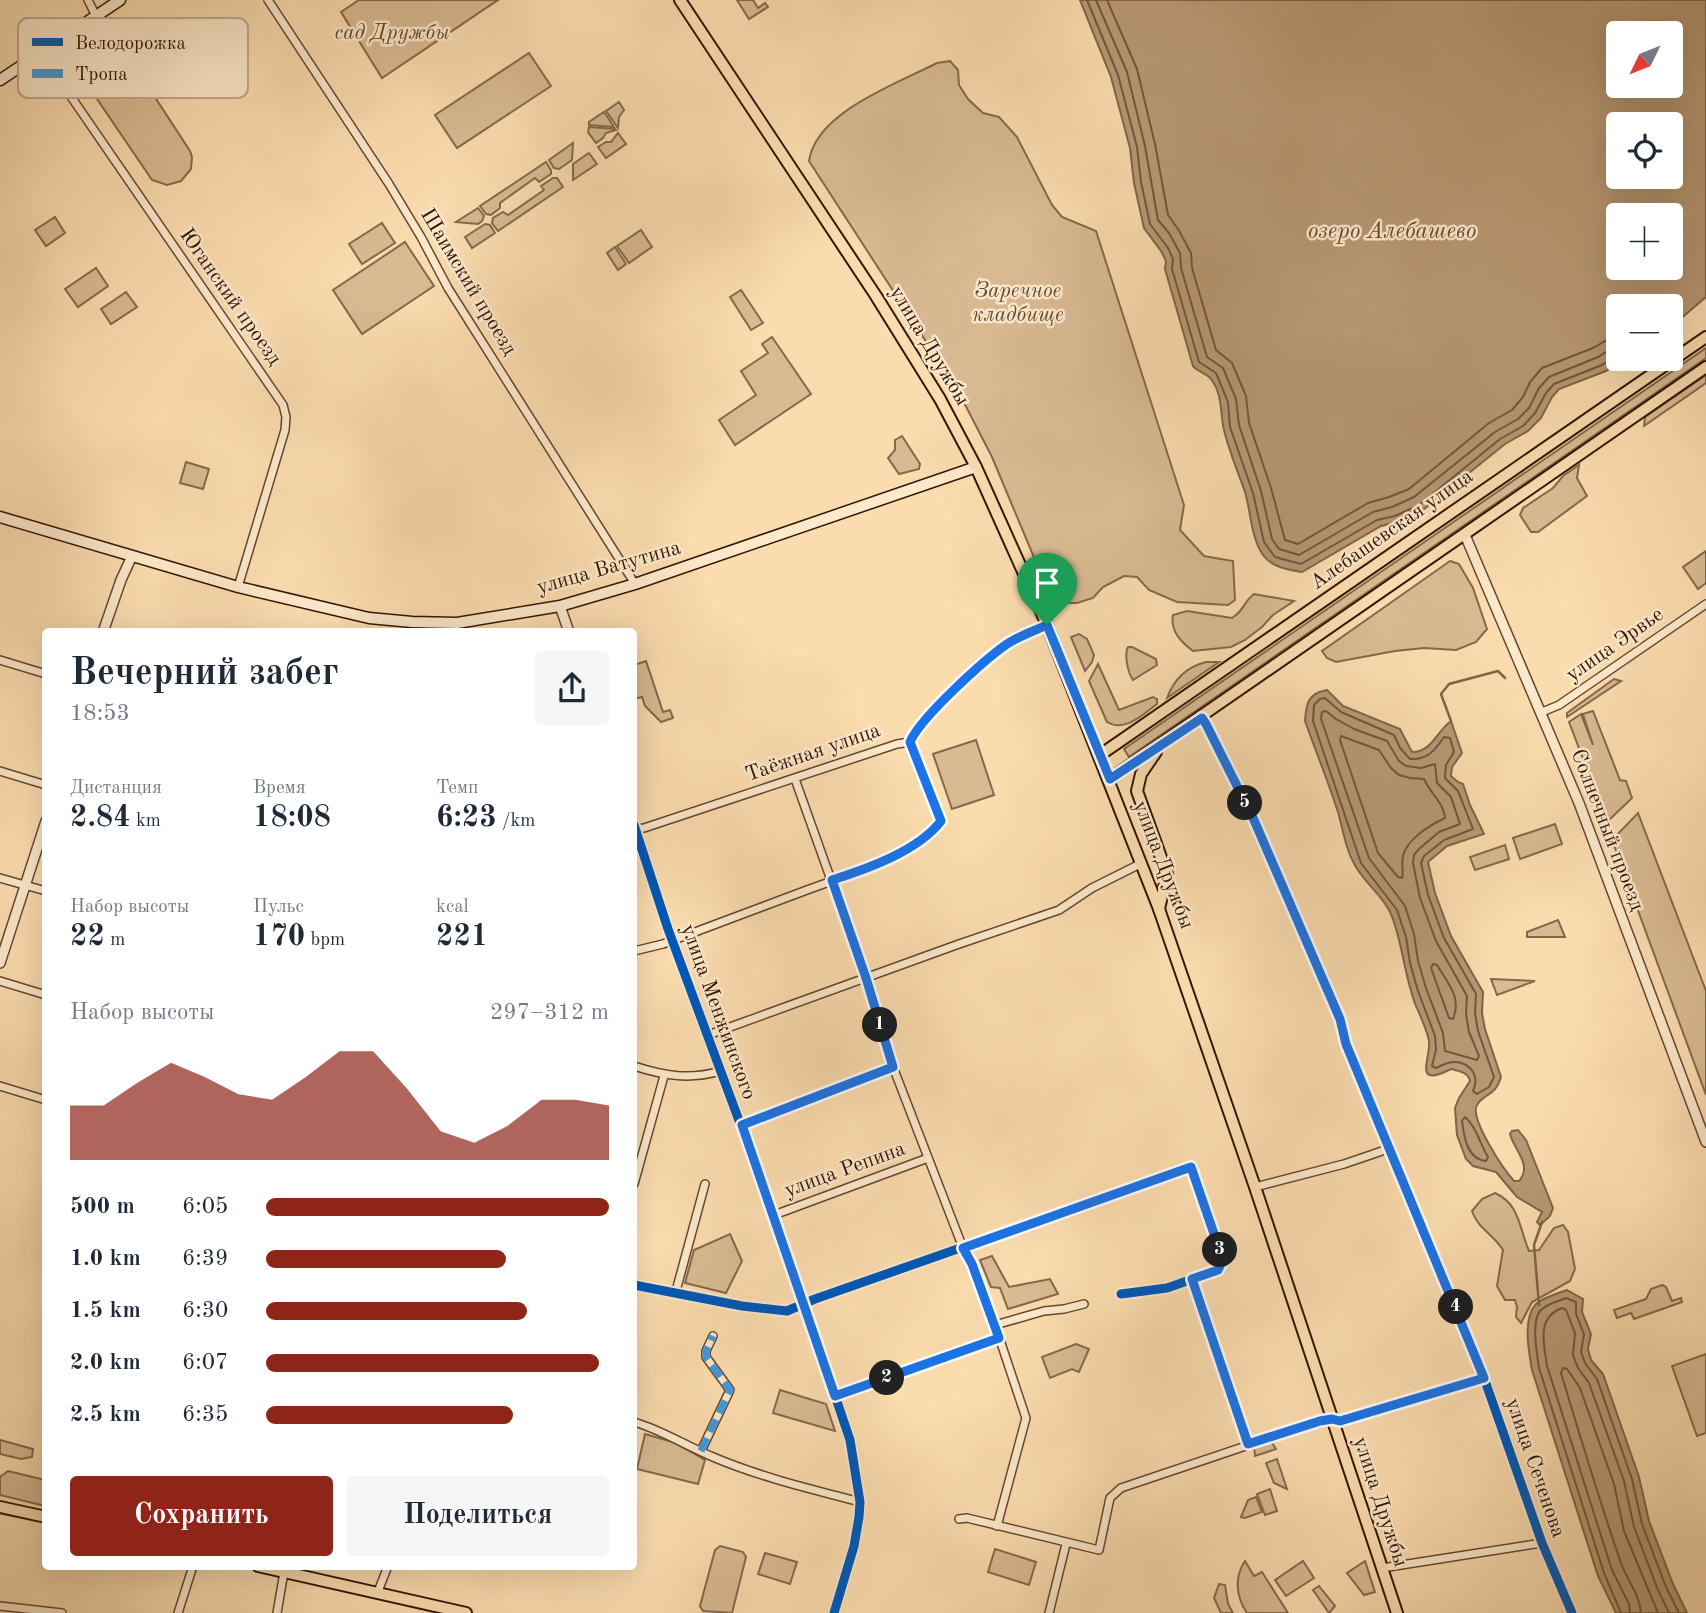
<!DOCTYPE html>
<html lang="ru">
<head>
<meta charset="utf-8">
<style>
  body { margin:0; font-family:"Old Standard TT",serif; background:#f6f6f7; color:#1f2937; height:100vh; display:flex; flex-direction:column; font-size:26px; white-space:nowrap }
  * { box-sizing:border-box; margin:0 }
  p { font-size:23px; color:#747a83 }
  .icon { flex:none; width:38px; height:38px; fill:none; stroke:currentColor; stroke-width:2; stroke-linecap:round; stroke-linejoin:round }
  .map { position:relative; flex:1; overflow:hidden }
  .side { position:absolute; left:42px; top:628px; width:595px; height:942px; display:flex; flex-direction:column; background:#fff; border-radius:7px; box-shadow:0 7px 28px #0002 }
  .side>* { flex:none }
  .needle { width:46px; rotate:227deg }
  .controls { position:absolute; left:1606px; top:21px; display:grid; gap:14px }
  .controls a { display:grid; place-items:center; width:77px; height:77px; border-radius:7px; background:#fff; box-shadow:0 7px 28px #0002; font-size:35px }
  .pin { position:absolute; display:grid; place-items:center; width:60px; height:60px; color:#fff; margin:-72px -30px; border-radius:50% 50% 50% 0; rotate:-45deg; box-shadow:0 0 7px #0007 }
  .pin .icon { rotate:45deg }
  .km { position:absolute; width:35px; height:35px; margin:-18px; border-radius:50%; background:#222; color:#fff; font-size:19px; line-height:35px; text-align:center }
  .round { display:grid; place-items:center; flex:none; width:74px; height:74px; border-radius:7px; background:#f6f6f7 }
  .head { display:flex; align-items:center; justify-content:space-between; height:119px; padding:0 28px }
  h1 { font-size:38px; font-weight:800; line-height:52px }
  .stats { display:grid; grid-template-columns:repeat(3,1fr); gap:10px; height:119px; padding:7px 28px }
  .stats div { display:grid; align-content:center }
  .stats b { font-size:30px; font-weight:800 }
  .stats small { font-size:19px; font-weight:400 }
  .stats p { font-size:19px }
  .chart { height:196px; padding:14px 28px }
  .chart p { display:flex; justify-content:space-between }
  .chart svg { width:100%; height:126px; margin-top:7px; fill:#8f2418; opacity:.7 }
  .button { display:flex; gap:14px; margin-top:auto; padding:14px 28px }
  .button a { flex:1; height:80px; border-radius:7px; background:#8f2418; color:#fff; font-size:28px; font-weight:800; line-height:80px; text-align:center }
  .button a+a { background:#f6f6f7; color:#1f2937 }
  ul { padding:0 28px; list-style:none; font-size:23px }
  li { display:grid; grid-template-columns:112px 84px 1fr; align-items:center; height:52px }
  li i { height:18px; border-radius:9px; background:#8f2418 }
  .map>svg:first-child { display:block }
</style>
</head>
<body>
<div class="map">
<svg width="1706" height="1613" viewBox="0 0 1706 1613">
  <rect width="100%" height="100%" fill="#fbdcaf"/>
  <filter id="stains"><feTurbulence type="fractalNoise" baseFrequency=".00286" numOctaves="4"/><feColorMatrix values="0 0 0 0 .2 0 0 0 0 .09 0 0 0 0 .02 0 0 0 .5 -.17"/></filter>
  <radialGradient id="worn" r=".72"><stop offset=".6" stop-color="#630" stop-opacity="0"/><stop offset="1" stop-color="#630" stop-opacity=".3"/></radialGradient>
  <g fill="#d9ba92" stroke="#86684a" stroke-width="2">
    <path d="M359,0h139l-116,78 -41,-66z"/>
    <path d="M737,0h16l5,8 7,-5 3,4 -19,12z"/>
    <path d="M529,53l22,33 -94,62 -22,-33z"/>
    <path d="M112,57l16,3 6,5 56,86 2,6 -1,12 -10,12 -14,4 -15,-5 -57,-84c-8,-18 -1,-32 17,-39z"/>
    <path d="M950,61l8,9 1,15 9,14 15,14 16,4 18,20 35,68 10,12 34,14 88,274 -4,25 24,26 29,5 2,39 -7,5 -51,-3 -28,-12 -12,-13 -13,-1 -21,11 -10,11 -16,5h-24l-61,-146 -34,-66 -149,-230c7,-49 89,-78 128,-98z"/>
    <path d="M619,102l5,8 -5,7 -1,11 -12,-17z"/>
    <path d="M604,112l10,15 -25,-2v-3z"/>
    <path d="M589,127l26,2 1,1 -10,3 -3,5 -7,5 -8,-11z"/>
    <path d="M618,133l8,11 -20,14 -8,-11 8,-5h5z"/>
    <path d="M573,143l-1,17 -13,9 -5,-1 -5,-8z"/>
    <path d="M589,153l8,11 -24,16v-16z"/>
    <path d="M546,162l5,8v4l-12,8 -4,-4 -35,25v5l-9,7 -5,-1 -6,-8z"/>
    <path d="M553,178h4l6,9 -65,44 -6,-8 1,-5 10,-6 5,3 36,-25 -3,-4z"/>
    <path d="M478,208l6,8 -2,5 -4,3 -22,-2z"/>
    <path d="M55,217l10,16 -19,13 -11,-16z"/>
    <path d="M382,223l13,20 -33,21 -13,-20z"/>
    <path d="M485,224l5,1 5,8 -23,15 -7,-11z"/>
    <path d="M641,230l11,17 -23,16 -12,-17z"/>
    <path d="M405,242l29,44 -72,48 -29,-44z"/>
    <path d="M615,247l11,17 -8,6 -11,-17z"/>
    <path d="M96,268l12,18 -30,21 -13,-18z"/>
    <path d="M741,290l22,33 -12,7 -21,-33z"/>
    <path d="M126,292l11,15 -26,17 -10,-15z"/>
    <path d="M772,337l39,57 -76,51 -16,-25 37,-25 -15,-24 27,-18 -6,-9z"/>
    <path d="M1706,348v10l-577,399 -5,-8z"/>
    <path d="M1706,375v8l-62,43 1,-9z"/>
    <path d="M902,436l18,28 -1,5 -20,5 -11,-16 7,-8v-10z"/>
    <path d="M186,462l23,7 -6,20 -23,-6z"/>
    <path d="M1579,465l-2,13 10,18 -49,36h-7l-11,-17 3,-7 30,-20 10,-12z"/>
    <path d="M1706,551v32l-8,6 -15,-22z"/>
    <path d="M1450,561l9,3 14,24 14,41 -11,13 -20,8 -32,-2 -29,3 -59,11 -9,-4 -5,-7z"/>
    <path d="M1254,594l40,7 -21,14 -11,12 -17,13 -14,7 -38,4c-12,-9 -23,-20 -20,-36l14,-4 45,7c13,-8 11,-16 22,-24z"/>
    <path d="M1079,634l8,5 7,16 -2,7 -7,9 -14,-34z"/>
    <path d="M1128,647h4l24,12 1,6 -24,15c-5,-7 -9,-25 -5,-33z"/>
    <path d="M646,661l17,51 7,-2 3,8 -12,4 -16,-16 -3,-9 -8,2v-34z"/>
    <path d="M1206,662h13l-52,36c7,-19 19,-31 39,-36z"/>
    <path d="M1098,664l21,46 34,-13 4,2v5c-14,10 -32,29 -50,18l-18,-41z"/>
    <path d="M1614,679l7,2 -54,36v-4z"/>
    <path d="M1593,711l27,69 6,1 6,17 -25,24 -38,-100 12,-8 12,31 -10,-31z"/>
    <path d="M976,740l18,55 -42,14 -19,-55z"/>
    <path d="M1638,813l68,178v104l-94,-255z"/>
    <path d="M1555,824l7,20 -42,15 -7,-21z"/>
    <path d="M1505,845l4,14 -34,11 -5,-13z"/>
    <path d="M1558,920l7,17h-38v-5z"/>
    <path d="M1491,979l44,2 -38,14z"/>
    <path d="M1495,1193c25,11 24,35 34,58l10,-1 15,-22 9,-3 5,7 7,37 -5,12 -38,21 -11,21 -5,-6 1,-10 -2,-7h-10l-8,-14 6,-36c-11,-17 -25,-21 -31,-39l10,-12z"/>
    <path d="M730,1234l12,27 -16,32 -41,-10 9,-33z"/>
    <path d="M992,1256l17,31 41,-8 8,15 -50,15 -8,-21 -9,-1 -11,-27z"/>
    <path d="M1662,1285l4,2 6,14 9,-3 1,4 -48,17 -3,-6 -14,5 -3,-8 32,-11 5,-10z"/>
    <path d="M1076,1344l13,5 -10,23 -7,-3 -22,9 -8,-21z"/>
    <path d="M1706,1354v79l-9,3 -25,-70z"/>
    <path d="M780,1390l46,14 9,27 -62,-18z"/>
    <path d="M645,1434l31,9 29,17 -7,24 -61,-15z"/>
    <path d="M0,1440l33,9 -1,8 -11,2 -21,-5z"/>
    <path d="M1270,1440l6,9 -21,7 -1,-11z"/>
    <path d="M1277,1459l10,30 -13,-6 -8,-20z"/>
    <path d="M8,1471l37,9v26l-45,-11v-18z"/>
    <path d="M1270,1489l7,22 -12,4 -8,-21z"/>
    <path d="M1256,1497l6,15 -17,6 -4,-1 7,-17z"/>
    <path d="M720,1546l23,6 3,5 -14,56 -29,-2 -3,-5 15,-56z"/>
    <path d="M995,1549l41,13 -7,23 -41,-13z"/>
    <path d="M765,1553l32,9 -7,22 -32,-10z"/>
    <path d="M1245,1561l9,15 8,-4 26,41h-41c-11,-16 -13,-36 -2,-52z"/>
    <path d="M1303,1561l11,17 -28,18 -11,-16z"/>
    <path d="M1365,1561l10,31 -11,3 -17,-22z"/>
    <path d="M1219,1584l6,1 3,19 5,9h-12l-7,-15z"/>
    <path d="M1319,1586l16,20 -6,7 -16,-23z"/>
  </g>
  <g fill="#b79874" stroke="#826446" stroke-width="2" fill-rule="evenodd">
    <path d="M1080,0h626v297l-35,30v-21h-52v53h5l-18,12 -47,18 -7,8 -11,21 -13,13 -23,13 -82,66 -26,12 -16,4 -79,46c-13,-2 -31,-5 -39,-17 -12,-17 -12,-43 -18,-63 -7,-20 -16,-41 -21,-62 -4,-16 -1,-38 -14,-52 -4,-5 -12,-6 -17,-12l-28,-97 1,-8 -5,-10 -17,-23 -10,-45 -4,-35 -19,-71zM1619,33h52v53h-52zM1619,124h52v53h-52zM1671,215v53h-52v-53z"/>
    <path d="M1327,690l16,16 57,23 12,23c20,0 24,-20 39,-31l11,32 -10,14 -1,9 7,6 5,2 7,21 14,29 -37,12 -19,16 7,31 16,43 32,56 -1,21 3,16 16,48c-6,20 -16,15 -24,28 -8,13 27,65 37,76h5c14,-16 -5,-31 -9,-47l2,-3 6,-1 8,10 27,68 -3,8 -10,9 -3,-3 5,-10 -25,-15 -21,-25 -23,-6 -7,-7 -9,-24 -2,-27 4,-10 11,-17c-2,-9 -11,-10 -19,-12 -39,20 -20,-10 -22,-28 -2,-11 -8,-24 -13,-35 -12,-30 -13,-63 -25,-92 -8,-18 -25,-30 -35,-47 -10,-16 -13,-37 -18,-55 -10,-31 -22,-60 -33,-91 1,-17 3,-28 22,-31z"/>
    <path d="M1567,1290l16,9 -1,13 9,22 -3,15 3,11 12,14 36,103 10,44 24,63 14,29h-71l-18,-37 -66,-206c-3,-18 -10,-51 4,-66 8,-7 21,-10 31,-14z"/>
  </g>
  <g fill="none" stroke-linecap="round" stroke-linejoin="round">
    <g stroke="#75563b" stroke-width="2">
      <path d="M1087,0l31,75 19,72 4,35 9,42 18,24 5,11 -1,10 27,93 17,11 12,29 2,25 23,66 11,49 11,15 26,7 76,-44 18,-4 24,-11 81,-66 23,-13 12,-13 11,-20 8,-9 48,-19 17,-11"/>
      <path d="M1096,0l31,72 18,74 13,74 11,13 11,20 1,15 26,89 16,11 13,31 3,26 22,66 11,48 7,10 20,6 74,-43 19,-5 22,-10 81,-65 23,-13 11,-11 10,-20 10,-11 49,-20 21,-13"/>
      <path d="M1107,0l30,69 18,75 13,71 10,14 13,24 1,15 24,82 16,13 14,33 3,27 22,65 14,52 13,4 70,-41 21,-6 20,-8 80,-66 23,-13 11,-13 7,-15 12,-14 51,-20 26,-15"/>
      <path d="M1325,698l16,14 53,23 6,13 10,11c18,1 25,-9 34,-22l6,1 4,14 -8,13 -1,13 13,13 15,38 -29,11 -20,16 -3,7 7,32 16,43 32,56 -1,19 3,18 16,46 -5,10 -12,7 -4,-3c9,-19 -9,-33 -25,-28 -4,1 -8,3 -12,5l-4,-2 4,-16 -1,-14 -17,-45 -8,-28 -4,-26 -9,-27 -36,-47 -48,-142 1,-16 6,-6z"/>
      <path d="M1326,711l10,8 18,10 33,12 12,20 7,5 15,2 14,-4 2,19 14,14 9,27 -21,8 -20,17 -5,6 -1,8 7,35 16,43 31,55 -1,18 3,18 10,24 -2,4 -32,-9 -2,-18 -17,-45 -8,-27 -4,-27 -9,-28 -36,-48 -48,-139 1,-7z"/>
      <path d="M1341,736l38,14 12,18 8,7 11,3 14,1c6,14 20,24 21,39 -15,7 -38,21 -42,38 -2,8 1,15 -1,22l-4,-1 -20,-24 -38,-113z"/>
      <path d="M1433,964l4,1c11,18 25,33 16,54l-4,-1 -18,-50z"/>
      <path d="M1465,1117c11,9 15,27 23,40l-2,4c-19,-2 -22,-24 -24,-40z"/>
      <path d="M1621,1613l-17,-40 -65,-205c-2,-14 -8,-46 1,-57 6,-7 18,-10 26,-13l10,4v12l8,20 -3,18 4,11 12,16 35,100 10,45 24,63 13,26"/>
      <path d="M1630,1613l-1,-9 -17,-34 -65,-204c-3,-23 -11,-48 15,-58l4,2 9,23 -2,22 5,13 11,15 35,98 10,46 24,63 11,23"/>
      <path d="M1641,1613c-1,-18 -14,-33 -20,-50 -22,-63 -41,-127 -60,-190l2,-5 4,1 13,19 34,96 10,47 34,82"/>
    </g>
    <g stroke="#826446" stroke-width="2.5">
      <path d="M1451,721l-10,-27 8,-10 49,-13 7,7"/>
      <path d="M1539,1305l-5,-60 8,-23"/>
    </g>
    <g stroke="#65472d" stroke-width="10">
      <g id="minor">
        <path d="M88,0l8,16"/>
        <path d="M268,0l121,184 32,53 27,51 187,296"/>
        <path d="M41,53l242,352 3,12 -1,13 -47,157"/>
        <path d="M0,660l46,14"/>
        <path d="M1542,712l17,-7 147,-101"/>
        <path d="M1202,717l52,103 86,199 6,25 138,334 58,165 30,70"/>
        <path d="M0,771l46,14"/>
        <path d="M795,779l71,199 27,89 70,181 9,15 23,62 31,93 -29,108"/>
        <path d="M634,829l10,-1 253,-84 13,-2c10,-25 74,-82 97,-98 12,-8 27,-13 40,-19"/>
        <path d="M0,878l46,13"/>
        <path d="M634,951l29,-7c45,-17 90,-34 136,-51 43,-17 114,-35 142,-72l-31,-79"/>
        <path d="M0,981l46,14"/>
        <path d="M708,1035l251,-91 100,-34 33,-22 50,-25"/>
        <path d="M634,1066c31,10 55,14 87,5"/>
        <path d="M0,1086l46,14"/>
        <path d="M742,1125l151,-58"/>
        <path d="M634,1184l30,-108"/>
        <path d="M1255,1187l89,-23 47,-16"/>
        <path d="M774,1215l154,-57"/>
        <path d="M1192,1279l56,165"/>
        <path d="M634,1285l108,21 45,5 28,-12 376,-132 32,93 -5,10 -51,18 -46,6"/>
        <path d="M676,1291l29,-107"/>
        <path d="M995,1325l49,-14 20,-2 20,-5"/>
        <path d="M835,1397l164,-59"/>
        <path d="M634,1422c28,8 52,24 79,35 47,20 98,32 147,45"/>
        <path d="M701,1451l29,-61 -24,-33v-6l7,-15"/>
        <path d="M959,1519l8,-1 132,32 11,-52 11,-10 199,-67 12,-2 8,2 144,-43"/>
        <path d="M1382,1568l160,-25"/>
        <path d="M377,1594l11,-28"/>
        <path d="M0,1606l62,7"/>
        <path d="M178,1613l15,-47"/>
        <path d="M277,1613l7,-41"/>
        <path d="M1049,1613l17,-69"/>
      </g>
    </g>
    <g stroke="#65472d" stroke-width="12">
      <g id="tertiary">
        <path d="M1465,535l114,268 127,339"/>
        <path d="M560,606l9,26"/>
        <path d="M103,632l18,-52 11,-24"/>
        <path d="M634,825l34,104 106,286 76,225 10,62 -1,15 -5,29 -20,67"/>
        <path d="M0,963l46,-142"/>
      </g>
    </g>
    <g stroke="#331502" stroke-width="13">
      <g id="secondary">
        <path d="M0,80l120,-80"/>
        <path d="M0,517l238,70 131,31 43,4 45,1 103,-17 75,-22 341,-117"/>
      </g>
    </g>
    <g stroke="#331502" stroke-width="14">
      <g id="primary">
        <path d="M680,0l196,296 64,103 36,68 71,158 112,284 96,278 142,426"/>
        <path d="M1156,752l-15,22 -4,17 30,83 -8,35"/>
        <path d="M1100,755l606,-418"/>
        <path d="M1110,779l596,-412"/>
        <path d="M0,1507l46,10"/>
        <path d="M258,1566l208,47"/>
      </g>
    </g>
    <use href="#minor" stroke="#fce8cb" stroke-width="7"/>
    <use href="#tertiary" stroke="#fce8cb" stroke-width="9"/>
    <use href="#secondary" stroke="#fce8cb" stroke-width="10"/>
    <use href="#primary" stroke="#fbdcaf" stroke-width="10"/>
    <path stroke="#3e9add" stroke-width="7" stroke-dasharray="14 7" stroke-linecap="butt" d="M701,1451l29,-61 -24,-33v-6l7,-15"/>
    <g stroke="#fce8cb" stroke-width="13">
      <g id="cycleway">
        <path d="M1202,717l52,103 86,199 6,25 138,334 58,165 30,70"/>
        <path d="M634,825l34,104 106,286 76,225 10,62 -1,15 -5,29 -20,67"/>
        <path d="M634,1285l108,21 45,5 28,-12 376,-132 32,93 -5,10 -51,18 -46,6"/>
      </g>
    </g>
    <use href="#cycleway" stroke="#0057b8" stroke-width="9"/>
  </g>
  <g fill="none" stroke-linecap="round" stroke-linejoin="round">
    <g stroke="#fff" stroke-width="14">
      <path id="route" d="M1047,625l63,154 92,-61 4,6 48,96 86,199 6,25 138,334 -144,43 -8,-2 -12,2 -72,23 -56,-165 26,-9 5,-10 -32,-93 -228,81 9,16 27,74 -164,58 -93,-271 151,-58 -27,-89 -34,-98c35,-11 86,-29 109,-59l-31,-79c10,-24 74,-82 97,-98 12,-8 27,-13 40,-19z"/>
    </g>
    <use href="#route" stroke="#1a73e8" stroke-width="9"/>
  </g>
  <g text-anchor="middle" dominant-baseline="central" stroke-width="5" stroke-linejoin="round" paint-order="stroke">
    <g font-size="21" font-style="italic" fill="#65472d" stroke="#fce8cb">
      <text x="392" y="33">сад Дружбы</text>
      <text x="1018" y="291">Заречное<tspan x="1018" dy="24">кладбище</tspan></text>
    </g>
    <g font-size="21" fill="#331502" stroke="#fce8cb">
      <text transform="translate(468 282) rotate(59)">Шаимский проезд</text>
      <text transform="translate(230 297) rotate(55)">Юганский проезд</text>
      <text transform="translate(929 346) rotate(59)">улица Дружбы</text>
      <text transform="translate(1392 530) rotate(-35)">Алебашевская улица</text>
      <text transform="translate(609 568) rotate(-16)">улица Ватутина</text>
      <text transform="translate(1615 645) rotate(-35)">улица Эрвье</text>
      <text transform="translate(813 753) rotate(-19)">Таёжная улица</text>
      <text transform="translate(1607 830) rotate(69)">Солнечный проезд</text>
      <text transform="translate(1163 865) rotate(69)">улица Дружбы</text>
      <text transform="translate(718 1012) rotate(70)">улица Менжинского</text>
      <text transform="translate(845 1170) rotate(-20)">улица Репина</text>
      <text transform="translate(1535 1468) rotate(71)">улица Сеченова</text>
      <text transform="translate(1380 1502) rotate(72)">улица Дружбы</text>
    </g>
    <g font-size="23" font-style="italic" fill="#684930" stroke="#fce8cb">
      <text x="1392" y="231">озеро Алебашево</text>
    </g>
  </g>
  <rect x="18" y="18" width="230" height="80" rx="10" fill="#fce8cb" stroke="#c0a98f" stroke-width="2"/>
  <rect x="32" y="38" width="31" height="8" fill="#0057b8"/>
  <rect x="32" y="69" width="31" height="9" fill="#3e9add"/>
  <g font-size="19" fill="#331502">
    <text x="75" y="49">Велодорожка</text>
    <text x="75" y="80">Тропа</text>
  </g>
  <rect width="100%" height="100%" filter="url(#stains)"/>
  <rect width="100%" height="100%" fill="url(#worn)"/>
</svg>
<div class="controls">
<a><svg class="needle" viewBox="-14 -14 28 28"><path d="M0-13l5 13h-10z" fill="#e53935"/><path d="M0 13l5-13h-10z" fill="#747a83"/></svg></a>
<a><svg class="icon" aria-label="locate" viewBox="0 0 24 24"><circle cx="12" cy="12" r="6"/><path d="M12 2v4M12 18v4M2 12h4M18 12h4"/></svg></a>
<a>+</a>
<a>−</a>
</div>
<div class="pin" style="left:1047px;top:625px;background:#1e9e55"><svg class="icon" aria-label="arrive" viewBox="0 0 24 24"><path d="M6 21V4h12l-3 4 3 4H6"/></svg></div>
<b class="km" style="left:880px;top:1025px">1</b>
<b class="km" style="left:887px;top:1378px">2</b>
<b class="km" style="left:1220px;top:1250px">3</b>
<b class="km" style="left:1456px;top:1307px">4</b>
<b class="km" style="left:1245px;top:803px">5</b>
<section class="side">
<div class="head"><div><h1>Вечерний забег</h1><p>18:53</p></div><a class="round"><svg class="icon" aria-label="share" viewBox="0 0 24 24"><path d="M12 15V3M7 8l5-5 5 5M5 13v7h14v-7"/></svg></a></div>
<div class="stats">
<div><p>Дистанция</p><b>2.84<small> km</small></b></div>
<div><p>Время</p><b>18:08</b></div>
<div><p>Темп</p><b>6:23<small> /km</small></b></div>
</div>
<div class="stats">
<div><p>Набор высоты</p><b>22<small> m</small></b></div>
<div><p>Пульс</p><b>170<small> bpm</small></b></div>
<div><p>kcal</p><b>221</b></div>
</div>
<div class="chart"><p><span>Набор высоты</span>297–312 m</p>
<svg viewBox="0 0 160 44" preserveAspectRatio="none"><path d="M0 44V25L10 25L20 17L30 10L40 15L50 21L60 23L70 15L80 6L90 6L100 19L110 34L120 38L130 32L140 23L150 23L160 25V44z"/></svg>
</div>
<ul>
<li><b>500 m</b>6:05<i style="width:100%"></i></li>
<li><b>1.0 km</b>6:39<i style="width:70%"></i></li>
<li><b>1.5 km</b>6:30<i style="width:76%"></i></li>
<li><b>2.0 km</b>6:07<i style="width:97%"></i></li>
<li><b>2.5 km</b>6:35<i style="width:72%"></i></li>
</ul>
<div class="button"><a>Сохранить</a><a>Поделиться</a></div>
</section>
</div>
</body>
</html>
